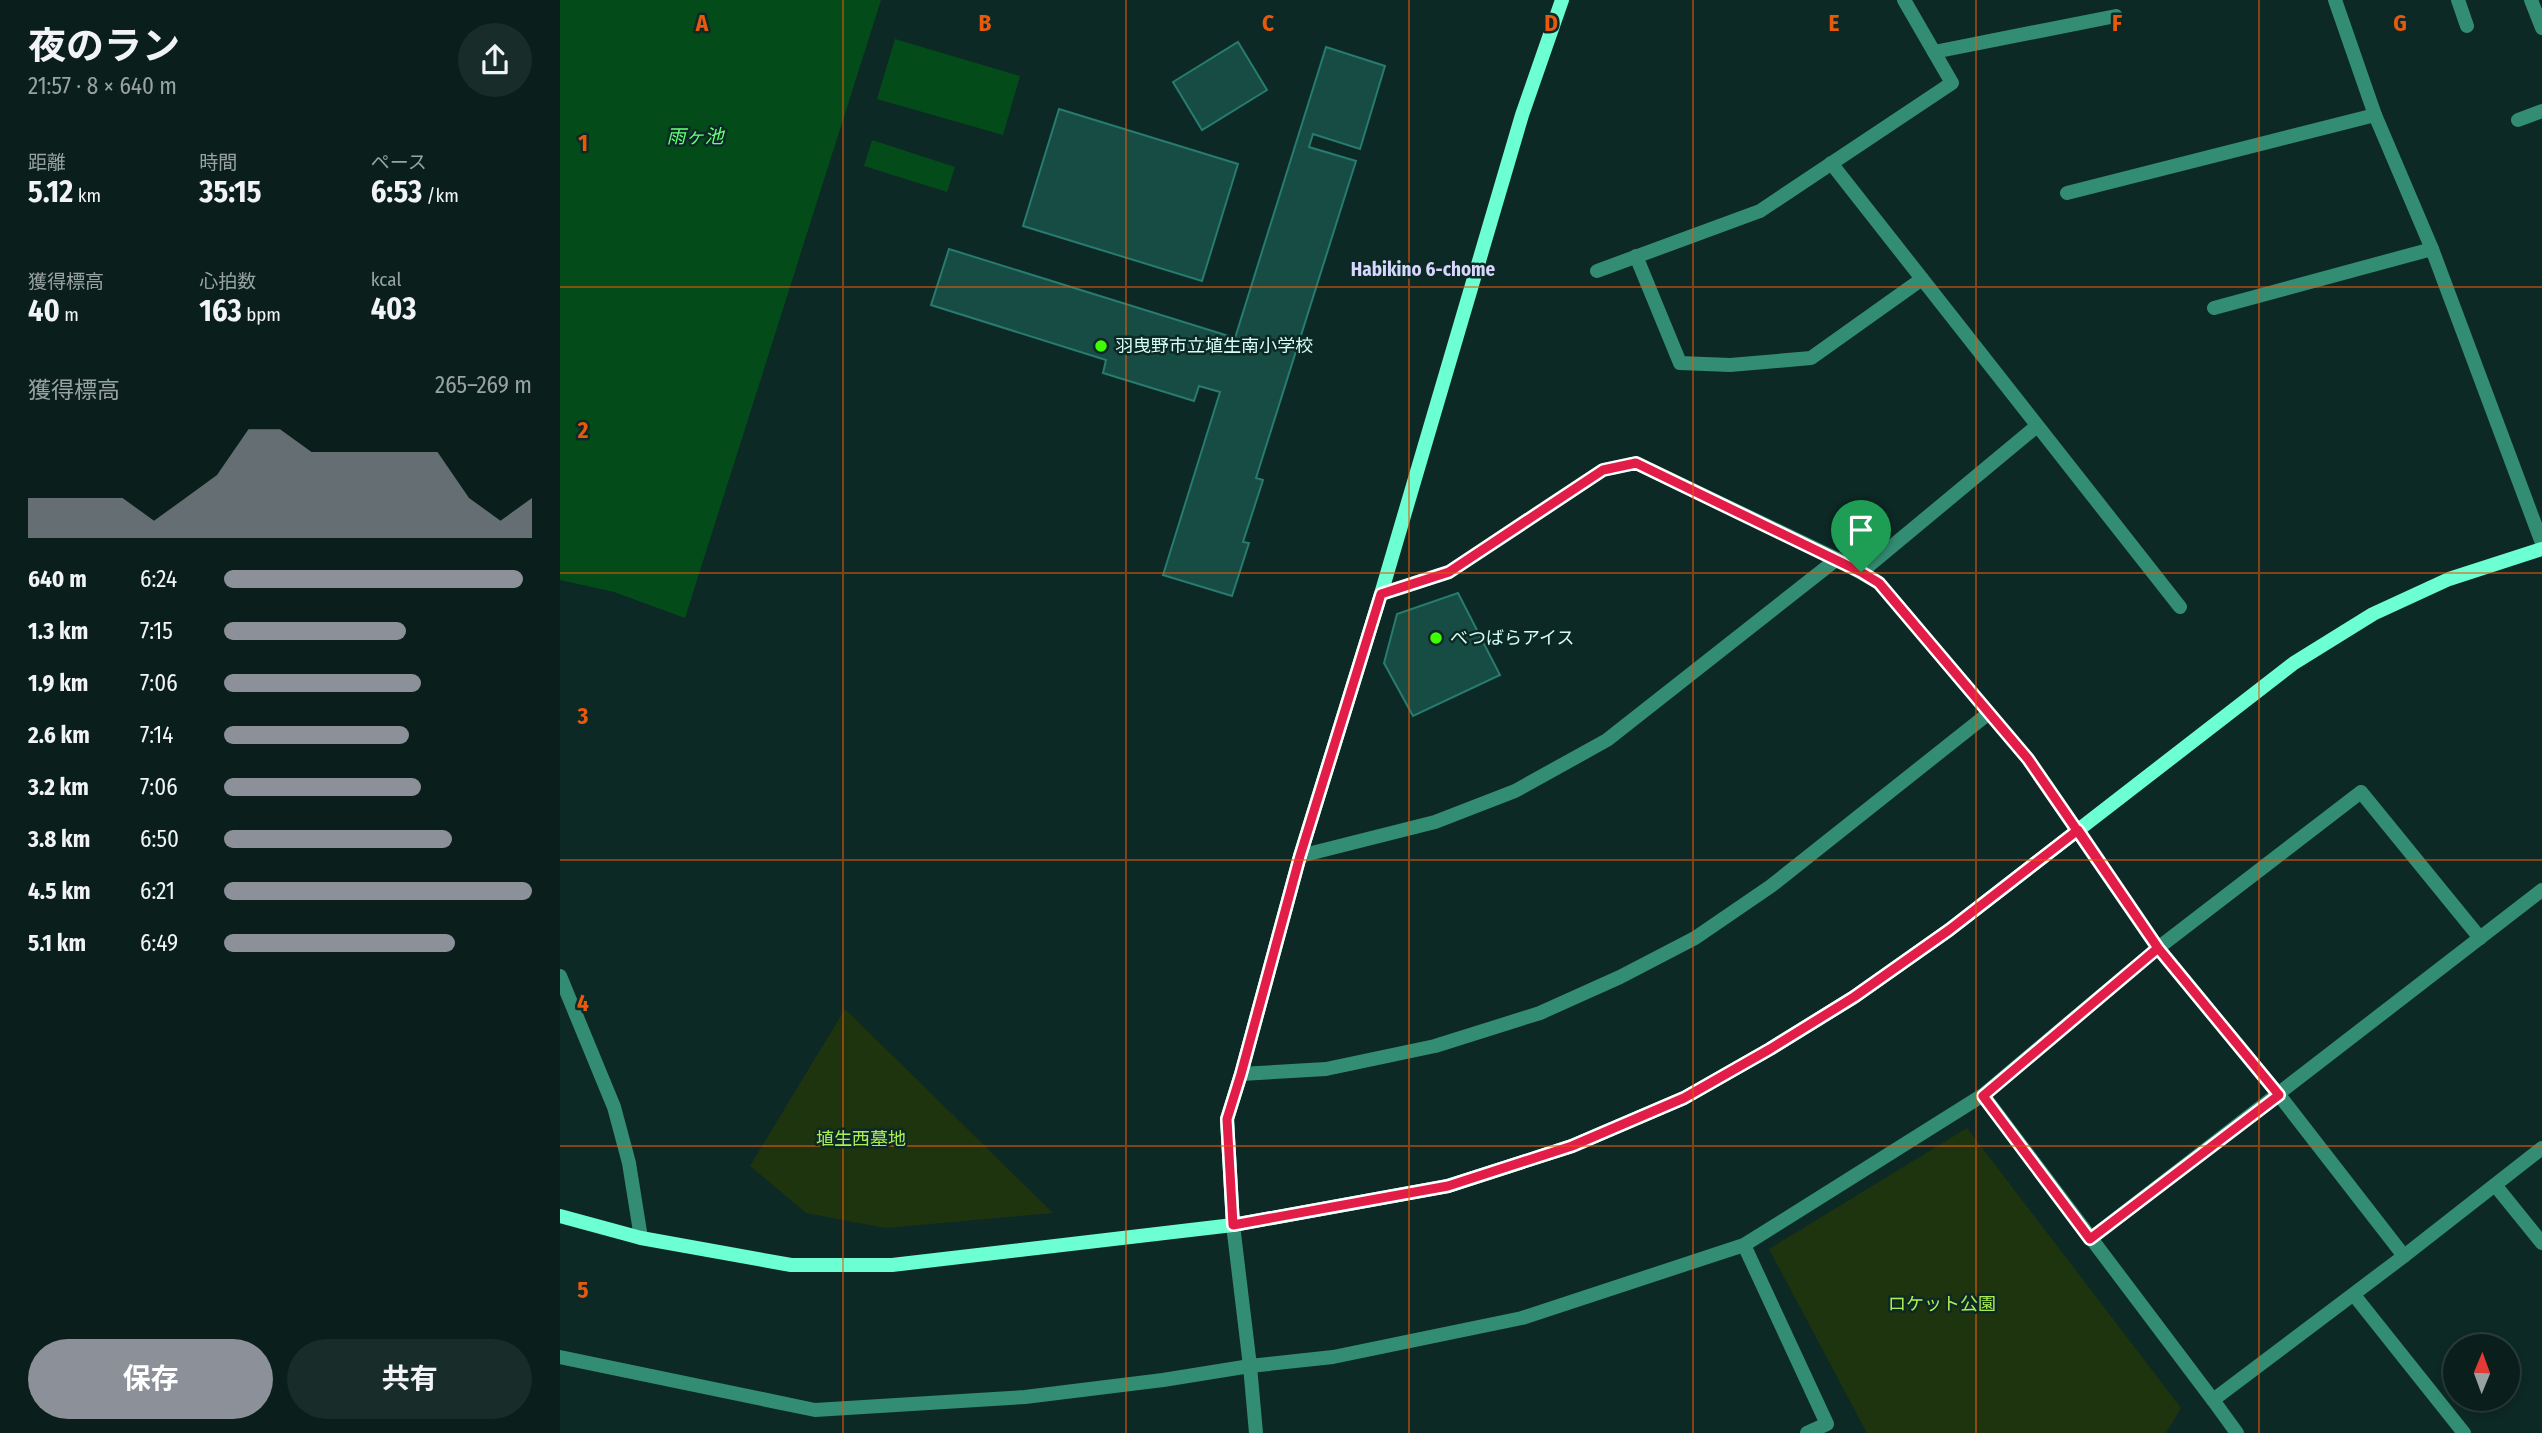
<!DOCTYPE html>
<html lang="ja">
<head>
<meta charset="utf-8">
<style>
  body { margin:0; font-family:"Fira Sans Condensed","Noto Sans JP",sans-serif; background:#182c29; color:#f1f3f6; height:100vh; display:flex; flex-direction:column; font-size:26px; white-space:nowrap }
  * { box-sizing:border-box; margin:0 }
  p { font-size:23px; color:#99a2a3 }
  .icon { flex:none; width:38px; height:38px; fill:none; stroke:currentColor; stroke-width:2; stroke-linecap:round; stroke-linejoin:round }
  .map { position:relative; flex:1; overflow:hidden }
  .drawer { display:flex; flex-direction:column; background:#0a1f1c; width:560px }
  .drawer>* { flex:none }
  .needle { width:46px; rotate:1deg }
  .tools { position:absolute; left:1883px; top:1334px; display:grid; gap:14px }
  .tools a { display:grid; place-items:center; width:77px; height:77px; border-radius:50%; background:#0a1f1c; box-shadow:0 4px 10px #0003,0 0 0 2px #2a3d3b; font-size:35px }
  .pin { position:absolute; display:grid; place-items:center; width:60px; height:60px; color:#fff; margin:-72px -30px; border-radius:50% 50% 50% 0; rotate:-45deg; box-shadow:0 0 7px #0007 }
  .pin .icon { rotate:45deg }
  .round { display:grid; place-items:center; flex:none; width:74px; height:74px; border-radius:37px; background:#182c29 }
  .summary { display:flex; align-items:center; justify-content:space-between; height:119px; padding:0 28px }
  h1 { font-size:38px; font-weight:700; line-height:52px }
  .figures { display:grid; grid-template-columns:repeat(3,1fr); gap:10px; height:119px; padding:7px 28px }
  .figures div { display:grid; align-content:center }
  .figures b { font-size:30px; font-weight:700 }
  .figures small { font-size:19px; font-weight:400 }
  .figures p { font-size:19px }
  .chart { height:196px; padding:14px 28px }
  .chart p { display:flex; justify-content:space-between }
  .chart svg { width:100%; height:126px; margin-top:7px; fill:#8c9099; opacity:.7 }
  .primary-button { display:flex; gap:14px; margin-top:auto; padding:14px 28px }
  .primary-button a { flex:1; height:80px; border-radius:42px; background:#8c9099; color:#fff; font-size:28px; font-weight:700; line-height:80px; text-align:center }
  .primary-button a+a { background:#182c29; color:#f1f3f6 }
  ul { padding:0 28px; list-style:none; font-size:23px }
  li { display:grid; grid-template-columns:112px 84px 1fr; align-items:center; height:52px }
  li i { height:18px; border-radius:9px; background:#8c9099 }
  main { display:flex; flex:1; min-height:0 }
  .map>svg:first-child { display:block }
</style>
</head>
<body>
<main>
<section class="drawer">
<div class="summary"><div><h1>夜のラン</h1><p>21:57 · 8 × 640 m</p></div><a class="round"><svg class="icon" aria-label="share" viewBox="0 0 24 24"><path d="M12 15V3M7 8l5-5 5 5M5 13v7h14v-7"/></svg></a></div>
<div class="figures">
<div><p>距離</p><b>5.12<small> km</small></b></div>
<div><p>時間</p><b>35:15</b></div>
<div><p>ペース</p><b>6:53<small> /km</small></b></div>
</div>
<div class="figures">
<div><p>獲得標高</p><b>40<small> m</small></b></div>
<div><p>心拍数</p><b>163<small> bpm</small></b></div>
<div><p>kcal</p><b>403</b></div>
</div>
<div class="chart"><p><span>獲得標高</span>265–269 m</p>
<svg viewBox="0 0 160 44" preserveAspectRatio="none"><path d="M0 44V30L10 30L20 30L30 30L40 38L50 30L60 22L70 6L80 6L90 14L100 14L110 14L120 14L130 14L140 30L150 38L160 30V44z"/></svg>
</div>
<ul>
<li><b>640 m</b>6:24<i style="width:97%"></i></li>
<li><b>1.3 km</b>7:15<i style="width:59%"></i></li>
<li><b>1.9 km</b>7:06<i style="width:64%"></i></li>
<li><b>2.6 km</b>7:14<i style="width:60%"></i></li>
<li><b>3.2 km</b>7:06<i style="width:64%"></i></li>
<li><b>3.8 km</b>6:50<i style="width:74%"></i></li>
<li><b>4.5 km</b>6:21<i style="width:100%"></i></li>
<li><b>5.1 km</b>6:49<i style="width:75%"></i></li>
</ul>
<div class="primary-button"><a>保存</a><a>共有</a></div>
</section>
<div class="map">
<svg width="1982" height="1433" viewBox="0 0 1982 1433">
  <rect width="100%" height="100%" fill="#0d2925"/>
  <g fill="#1d340f">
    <path d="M285,1009l208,204 -168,15 -79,-15 -56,-47z"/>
    <path d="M1407,1128l214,280 -15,25h-299l-98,-184z"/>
  </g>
  <g fill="#044b1a">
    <path d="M0,0h321l-196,618 -71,-26 -54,-12z"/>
    <path d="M335,39l125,37 -17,59 -126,-36z"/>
    <path d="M312,140l83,27 -8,25 -83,-26z"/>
  </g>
  <g fill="#174c45" stroke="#277b6f" stroke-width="2">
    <path d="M678,42l29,48 -65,40 -29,-48z"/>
    <path d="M766,47l59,19 -25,83 -47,-15 -4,13 47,14 -100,317 7,2 -20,62 6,1 -17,53 -69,-21 57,-183 -21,-6 -5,15 -91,-28 3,-13 -175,-55 18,-56 286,89z"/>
    <path d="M499,109l179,55 -36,117 -179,-55z"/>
    <path d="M898,593l42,82 -87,41 -29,-53 13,-49z"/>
  </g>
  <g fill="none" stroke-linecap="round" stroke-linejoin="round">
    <g stroke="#338d72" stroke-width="14">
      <path d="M1775,0l40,115 57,134 110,294"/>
      <path d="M1898,0l9,26"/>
      <path d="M1971,0l11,28"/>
      <path d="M1374,52l182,-36"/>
      <path d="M1958,120l24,-9"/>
      <path d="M1271,163l349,444"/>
      <path d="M1507,193l308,-78"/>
      <path d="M1076,256l44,107 50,2 81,-7 111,-79"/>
      <path d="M1037,271l163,-60 192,-128 -48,-83"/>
      <path d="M1654,308l218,-59"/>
      <path d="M1301,572l176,-146"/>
      <path d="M821,594l68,-22 154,-102 33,-7 201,96 42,24 149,176 130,189 121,147 125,161"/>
      <path d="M740,856l135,-34 80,-31 92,-51 230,-181"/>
      <path d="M0,976l54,131 15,56 12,75"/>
      <path d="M681,1074l85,-5 109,-23 105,-33 80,-36 75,-39 76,-52 218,-173"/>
      <path d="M1423,1095l230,305 191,-144 138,-108"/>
      <path d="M1935,1185l47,58"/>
      <path d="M673,1225l17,141 6,67"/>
      <path d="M1530,1239l452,-349"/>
      <path d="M1184,1245l83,179 -20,9"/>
      <path d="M1794,1295l110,138"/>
      <path d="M0,1357l255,53 210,-13 138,-17 87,-14 83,-9 189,-39 222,-73 239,-150 175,-147 203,-156 119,146"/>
      <path d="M1653,1400l24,33"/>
    </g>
    <g stroke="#6cffd1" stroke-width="14">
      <path d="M0,1216l81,22 150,27h101l341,-40 215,-39 124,-40 112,-48 86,-49 84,-52 95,-67 345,-267 79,-49 76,-35 93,-30"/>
      <path d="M673,1225l-6,-106 14,-45 59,-218 81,-262 141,-479 40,-115"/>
    </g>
  </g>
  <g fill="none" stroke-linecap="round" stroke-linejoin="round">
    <g stroke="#fff" stroke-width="14">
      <path id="route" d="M1301,572l-225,-109 -33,7 -154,102 -68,22 -81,262 -59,218 -14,45 6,106 215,-39 124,-40 112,-48 86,-49 84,-52 95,-67 129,-100 80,118 -175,148 107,143 189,-144 -121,-147 -130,-189 -149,-176 -18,-11"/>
    </g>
    <use href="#route" stroke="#e11d48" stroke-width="9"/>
  </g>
  <path fill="none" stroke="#e8590c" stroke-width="2" stroke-opacity="0.55" d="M283,0v1433M566,0v1433M849,0v1433M1133,0v1433M1416,0v1433M1699,0v1433M0,287h1982M0,573h1982M0,860h1982M0,1146h1982"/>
  <g fill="#3dff01" stroke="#0d2925" stroke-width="2.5">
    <circle cx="541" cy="346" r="7"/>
    <circle cx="876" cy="638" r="7"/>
  </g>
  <g text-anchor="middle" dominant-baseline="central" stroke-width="5" stroke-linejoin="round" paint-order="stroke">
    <g font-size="18" fill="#d5fff6" stroke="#0d2925" text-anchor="start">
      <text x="555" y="346">羽曳野市立埴生南小学校</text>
      <text x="890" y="638">べつばらアイス</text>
    </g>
    <g font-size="18" fill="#aded54" stroke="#0d2925">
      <text x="301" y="1139">埴生西墓地</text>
      <text x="1382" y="1304">ロケット公園</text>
    </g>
    <g font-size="19" font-style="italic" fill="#63ff77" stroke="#0d2925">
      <text x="135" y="136">雨ヶ池</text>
    </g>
    <g font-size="19" font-weight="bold" fill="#d8d7ff" stroke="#0d2925">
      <text x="863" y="269">Habikino 6-chome</text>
    </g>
  </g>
  <g font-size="23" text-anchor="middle" font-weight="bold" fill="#e8590c" stroke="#0d2925" stroke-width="5" stroke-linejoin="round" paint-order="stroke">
    <text x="142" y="31">A</text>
    <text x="425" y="31">B</text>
    <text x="708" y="31">C</text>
    <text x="991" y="31">D</text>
    <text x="1274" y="31">E</text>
    <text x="1557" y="31">F</text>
    <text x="1840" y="31">G</text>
    <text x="23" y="151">1</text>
    <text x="23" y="438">2</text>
    <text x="23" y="724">3</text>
    <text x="23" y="1011">4</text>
    <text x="23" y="1298">5</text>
  </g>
</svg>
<div class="tools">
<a><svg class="needle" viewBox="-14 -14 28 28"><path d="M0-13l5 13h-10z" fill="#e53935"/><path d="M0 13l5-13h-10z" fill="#99a2a3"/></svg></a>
</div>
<div class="pin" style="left:1301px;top:572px;background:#1e9e55"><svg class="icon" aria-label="arrive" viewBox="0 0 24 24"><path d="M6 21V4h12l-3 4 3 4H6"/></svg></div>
</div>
</main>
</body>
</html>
